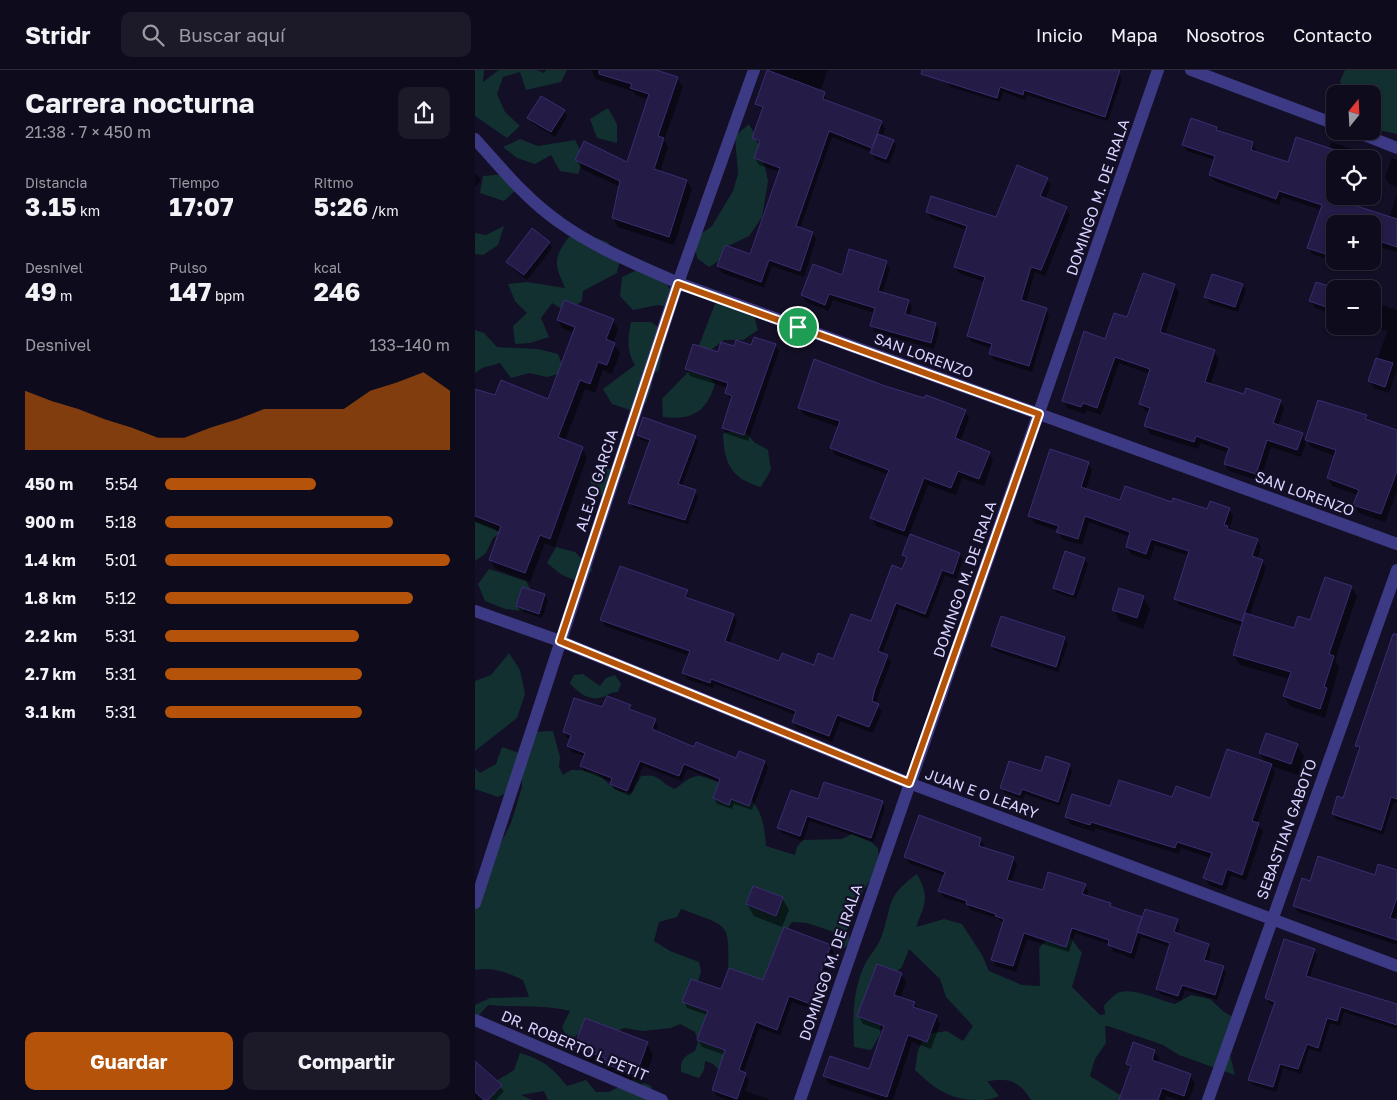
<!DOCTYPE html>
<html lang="es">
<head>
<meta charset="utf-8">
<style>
  body { margin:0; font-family:"Golos Text",sans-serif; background:#1c1929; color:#f1f3f6; height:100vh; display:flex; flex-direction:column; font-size:19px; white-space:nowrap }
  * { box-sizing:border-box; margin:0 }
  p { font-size:16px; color:#9b9ba3 }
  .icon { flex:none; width:28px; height:28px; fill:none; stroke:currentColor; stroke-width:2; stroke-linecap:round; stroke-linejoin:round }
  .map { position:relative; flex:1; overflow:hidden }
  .panel { display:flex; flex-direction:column; background:#0e0b1c; width:475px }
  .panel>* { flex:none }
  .needle { width:32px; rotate:18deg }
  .controls { position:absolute; left:851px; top:15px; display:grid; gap:10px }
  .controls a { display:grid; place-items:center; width:55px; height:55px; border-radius:10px; background:#0e0b1c; box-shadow:0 1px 4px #0004,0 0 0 1px #2e2b3b; font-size:25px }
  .pin { position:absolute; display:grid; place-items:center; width:42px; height:42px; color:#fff; margin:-21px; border:2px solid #fff; border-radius:50%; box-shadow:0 1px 5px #0007 }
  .round { display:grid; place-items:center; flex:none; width:52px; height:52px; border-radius:10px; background:#1c1929 }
  .head { display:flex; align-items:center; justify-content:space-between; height:85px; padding:0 25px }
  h1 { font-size:28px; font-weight:700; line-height:38px }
  .figures { display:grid; grid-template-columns:repeat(3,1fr); gap:8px; height:85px; padding:5px 25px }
  .figures div { display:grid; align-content:center }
  .figures b { font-size:25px; font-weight:700 }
  .figures small { font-size:14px; font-weight:400 }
  .figures p { font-size:14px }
  .chart { height:140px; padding:10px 25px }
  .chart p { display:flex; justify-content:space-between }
  .chart svg { width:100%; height:90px; margin-top:5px; fill:#b45309; opacity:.7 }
  .cta { display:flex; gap:10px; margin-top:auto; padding:10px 25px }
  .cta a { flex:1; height:58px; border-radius:10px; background:#b45309; color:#fff; font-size:20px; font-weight:700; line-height:58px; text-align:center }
  .cta a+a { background:#1c1929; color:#f1f3f6 }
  ul { padding:0 25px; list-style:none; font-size:16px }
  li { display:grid; grid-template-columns:80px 60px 1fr; align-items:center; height:38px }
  li i { height:12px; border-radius:6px; background:#b45309 }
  header { display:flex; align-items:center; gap:30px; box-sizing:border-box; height:70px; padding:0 25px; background:#0e0b1c; border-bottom:1px solid #2e2b3b }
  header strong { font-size:24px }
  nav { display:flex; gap:28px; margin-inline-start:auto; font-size:18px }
  .search { width:350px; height:45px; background:#1c1929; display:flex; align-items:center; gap:12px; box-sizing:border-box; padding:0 18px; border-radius:10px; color:#9b9ba3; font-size:19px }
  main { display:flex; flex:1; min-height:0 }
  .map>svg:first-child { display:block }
</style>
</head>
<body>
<header>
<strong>Stridr</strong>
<div class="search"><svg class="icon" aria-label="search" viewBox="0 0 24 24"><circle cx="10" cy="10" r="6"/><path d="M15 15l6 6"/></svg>Buscar aquí</div>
<nav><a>Inicio</a><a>Mapa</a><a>Nosotros</a><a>Contacto</a></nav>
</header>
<main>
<section class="panel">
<div class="head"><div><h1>Carrera nocturna</h1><p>21:38 · 7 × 450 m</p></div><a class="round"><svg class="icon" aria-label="share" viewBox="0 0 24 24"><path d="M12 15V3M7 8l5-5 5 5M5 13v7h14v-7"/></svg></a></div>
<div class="figures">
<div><p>Distancia</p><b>3.15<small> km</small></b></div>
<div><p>Tiempo</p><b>17:07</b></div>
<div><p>Ritmo</p><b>5:26<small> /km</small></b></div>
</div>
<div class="figures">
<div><p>Desnivel</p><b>49<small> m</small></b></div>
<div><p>Pulso</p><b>147<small> bpm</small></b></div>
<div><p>kcal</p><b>246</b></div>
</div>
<div class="chart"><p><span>Desnivel</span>133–140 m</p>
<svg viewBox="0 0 160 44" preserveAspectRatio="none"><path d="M0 44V15L10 20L20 24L30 29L40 33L50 38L60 38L70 33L80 29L90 24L100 24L110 24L120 24L130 15L140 11L150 6L160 15V44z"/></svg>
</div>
<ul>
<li><b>450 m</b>5:54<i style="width:53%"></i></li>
<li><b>900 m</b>5:18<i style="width:80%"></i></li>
<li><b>1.4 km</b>5:01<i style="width:100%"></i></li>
<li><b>1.8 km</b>5:12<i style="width:87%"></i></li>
<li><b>2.2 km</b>5:31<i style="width:68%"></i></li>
<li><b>2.7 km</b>5:31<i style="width:69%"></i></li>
<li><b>3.1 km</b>5:31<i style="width:69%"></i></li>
</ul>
<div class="cta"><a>Guardar</a><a>Compartir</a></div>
</section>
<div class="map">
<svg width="922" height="1030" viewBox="0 0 922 1030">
  <rect width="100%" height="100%" fill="#130f26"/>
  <g fill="#12302f">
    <path d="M0,0h9l-1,12 16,-12h38l7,3 2,-3h21l-6,12 -35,8 -6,-18 -17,5 -6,17 8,18 15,14 -13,12 -32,-22z"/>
    <path d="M870,0h52v64l-24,-5v-35h-28l-5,-13z"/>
    <path d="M133,38l9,16v19l-20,-5 -7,-19z"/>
    <path d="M274,54l11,20 8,37 -6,36 -13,19 -25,12c-2,11 -6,14 -15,19l-12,-9 -3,-19 18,-13 21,-35 5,-17 -3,-38z"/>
    <path d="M45,69l18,7 37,-6 9,17 -6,17 -18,-3 -9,-16 -16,9 -18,-6 -14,-11z"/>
    <path d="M30,104l13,14 -14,13 -24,-8 3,-17z"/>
    <path d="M29,156l-6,19 -15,10 -8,-1v-21l11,2z"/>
    <path d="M113,165l19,7 14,13 -4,18 -34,18 -1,10 -15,11 -15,-9 -11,15 8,19 -19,6 -15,1 -2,-18 14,-13 -12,-12 -7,-17 19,-2 38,6c-10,-23 -13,-29 4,-51z"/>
    <path d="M164,199c25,9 31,13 37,39l-18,-3 -25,5 -13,-14 2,-19z"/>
    <path d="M240,234h21l17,8 5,18 -15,10h-19l-16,12 -5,18 12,14c-9,29 -23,36 -52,33l-1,-18 27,-28z"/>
    <path d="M156,252h20l15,11 -7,37 -6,4 -1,11 -6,18 -16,7 -18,-6 -9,-15 32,-24c-9,-14 -7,-28 -4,-43z"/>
    <path d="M0,260l9,3 13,14 41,2 20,5 7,18 -18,5 -18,-4 -18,5 -11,-15 -18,5 -7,5z"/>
    <path d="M266,357l13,15 14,8 3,20 -10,17c-30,-8 -37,-24 -38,-53z"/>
    <path d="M152,395l-19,32 -17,-5 -1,-19z"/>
    <path d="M0,451l18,7 7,5 -7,5 -7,15 -11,8z"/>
    <path d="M81,477l19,5 18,18 -14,12 -17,-7 -15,-12z"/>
    <path d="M14,499l37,12 9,17 -12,13 -18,-2 -20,-8 -7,-17z"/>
    <path d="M34,583l11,17 5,24 -8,24 -42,33v-70l16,-6z"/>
    <path d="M108,604l17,12 6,-8 9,-3 6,9 -3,8c-8,0 -9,3 -15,5 -13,5 -26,-5 -33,-14l4,-8z"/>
    <path d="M78,661l7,26 -1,10 4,8 8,-5c6,0 13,0 20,2 17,4 18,21 41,21l9,-17c20,-3 18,7 34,13 7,-5 15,-13 24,-13 10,1 46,18 53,25 11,12 13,30 14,45l29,9 2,-8 6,-7 39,-1 10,-5 19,8 7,6 1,10 -7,19 -20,31 -5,17 3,18 -7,6 -9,-17 -27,-9 -15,-1 -9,13 -20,52 -35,-11c1,-55 4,-48 -47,-67l-4,8 -18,5 -5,19 16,10 29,11 2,9 -5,18 17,23 16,46 -10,12 -6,-6 -8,-3 -1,9 -5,8 -18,-6c-1,-12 3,-16 14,-21l3,-9 -3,-10 -15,-8 -9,4 -28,3 -19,-3 -8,4 -34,-2 -7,7 -9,-2 -4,-8 8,-16c-27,-7 -55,-3 -82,-6l-13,15v-15l15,-7 39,-1 -6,-17c-17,-8 -30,-13 -48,-10v-75l36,-72 11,-36v-18l11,-37z"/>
    <path d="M27,677l17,6 -3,35 -18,9 -23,-8v-21l5,5 16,-9z"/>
    <path d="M442,804c13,23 8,30 -1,53l28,-8 18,5 20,31 7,16 33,14 18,1 -1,-38 13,-14 19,4 11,15 -10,34 28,28 5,-1 -1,-9c5,-4 10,-11 16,-13 16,-4 38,8 55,12l16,-9 19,4 14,13 17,9 -11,34 5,20 -56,-20 -16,-10 -55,-19h-3l1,17 -11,16 -5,17 38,24h-97c-13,-20 -21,-22 -44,-19l12,15c-8,4 -14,4 -23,4 -26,0 -42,-12 -61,-30l3,-20 9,-16 20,-3 16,10 10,-15 -27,-29 -6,-18 -31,-30 -7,18 -14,12 -6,18 -2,38 -9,15 -17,-3c-1,-26 -2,-51 8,-76 4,-12 14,-21 19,-33 13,-34 2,-39 36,-64z"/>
    <path d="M45,983c22,6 33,15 47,33l19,-6 10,12h13l25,-13 17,7 4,10 -1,4h-106l-4,-9 -23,4 11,5h-42l-4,-5 12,-15 16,-10z"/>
  </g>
  <g fill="#0007">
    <path d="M116,0h58l28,8 6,9 -19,53 4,7 -8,25 27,9 5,8 -18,56 -56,-18 -5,-9 7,-31 -38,-18 -6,-9 52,3 21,-63 -12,-4 -3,-4 -38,-13z"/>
    <path d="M294,0h59l-8,21 4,2 3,9 54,20 4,7 -3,8 11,4 3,5 -7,18 -14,-5 -3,-7 -40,-15 -32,91 13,5 3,6 -12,38 -32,-11 -8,22 -42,-15 -4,-7 33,-10 29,-84 -21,-7 -4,-7 5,-12 -6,-8 9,-27 -7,-8z"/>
    <path d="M475,0h159l10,3 3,6 -14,42 -81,-26 -2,5 -22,-8 -3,10 -50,-15 -3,-5z"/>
    <path d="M89,41l3,5 -12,21 -23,-14 -3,-5z"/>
    <path d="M741,58l3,4 33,11 4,7 -1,3 34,11 40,-15 2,-7 24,8 4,9h-24v37h11l-2,7 45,15 8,-24v58l-24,-7v-21h-38v37l3,2 -26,-9 -3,-6 12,-38 -39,-13 -3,8 -65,-24 -4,-6 5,-15 -28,-9 -4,-6z"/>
    <path d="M917,88l5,2v27l-8,-3 -4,-7z"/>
    <path d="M0,103l6,7 -6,8z"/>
    <path d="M572,109l4,6 -6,14 21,9 4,7 -25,61 -10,-4 -9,30 20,7 3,6 -17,57 -38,-12 -4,-6 2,-6 -20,-6 -4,-6 17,-54 -26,-9 -4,-6 12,-37 -36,-12 -4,-6 70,7z"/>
    <path d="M74,173l3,5 -25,32 -16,-13 -3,-5z"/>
    <path d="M411,192l4,7 -8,24 26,8 4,6 -3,10 27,7 3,7 -5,18 -59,-17 -4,-7 4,-12 -42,-13 -5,11 -22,-9 -4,-7 40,-18z"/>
    <path d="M699,215l5,7 -14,43 49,16 5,8 -9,26 35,11 35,5 4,7 -6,18 24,8 4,7 13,-40 47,15 3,6 28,9v61l-12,30 -26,-9 -4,-8 3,-10 -26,-9 -4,-8 7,-22 -24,-9 -4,-7 -6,17 -30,-10 -11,34 -31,-10 -4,-7 4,-11 -29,-10 -2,6 -48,-15 -4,-8 4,-13 -5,-2 -5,-7 10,-30 -31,-11 -18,52 -14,-5 -2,4 -18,-6 -4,-8 43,-60 22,-21z"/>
    <path d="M767,215l4,5 -8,22 -29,-9 -3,-6z"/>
    <path d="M860,220v24l-20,-6 -4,-7z"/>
    <path d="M898,232l24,8v59l-8,24 -15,-5 -4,-7 17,-50 -16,-5z"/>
    <path d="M83,250h55l5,9 -5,14 7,10 -8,21 -9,-4 -8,23 -10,-4 -20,51 17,8 5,9 -32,90 -10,-4 -15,39 -34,-13 -6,-10 10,-27 -25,-10v-132l21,7 53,3 25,-67 -11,-4z"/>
    <path d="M300,275l4,6 -31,90 -21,-7 -4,-6 9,-27 -6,-8 2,-5 -38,-12 -4,-7 48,-22z"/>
    <path d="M410,317l80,24 4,7 -9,24 29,11 4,7 -9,26 -22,-8 -6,17 -28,-10 -19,50 51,19 3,6 -7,19 -11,-4 -17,44 -29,-11 -17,46 5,2 4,6 -13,34 -2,8 6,7 -9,22 -33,-12 -8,21 -35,-14 -4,-6 3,-7 -81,-31 -2,4 -26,-9 -3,-6 6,-17 -85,-30 -3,-6 85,-29 2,9 44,15 4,6 -8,23 51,19 34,4 20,-7 37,-38 32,-51 4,-11 -3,-5 6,-17 -34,-12 -4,-8 17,-43 -53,-20 -5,-7 8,-21 -35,-12 -5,-7z"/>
    <path d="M163,365l57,2 3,5 -16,44 13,5 3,6 -10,27 -55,-16 -3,-5 20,-60 -9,-3z"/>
    <path d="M613,394l4,6 -6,20 35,12 52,1 35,8 21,-2 4,7 -4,15 28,9 4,7 -4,12 5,2 4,7 -17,48 46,14 16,-8 40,-35 6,9 -22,64 4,7 -14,51 -35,-12 -6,-10 6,-17 -50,-14 -6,-10 9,-29 -64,-21 -4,-7 14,-42 -34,-11 -5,15 -19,-6 -4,-7 3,-10 -41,-15 -7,23 -20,-6 -4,-8 -24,-8 -4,-7z"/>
    <path d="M609,489l4,5 -12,35 -19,-6 -3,-5z"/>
    <path d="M70,526l3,5 -6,17 -22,-7 -3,-5z"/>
    <path d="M668,527l7,12 -7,20 -23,-8 -6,-11z"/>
    <path d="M590,568l3,6 -10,28 -63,-21 -3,-5z"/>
    <path d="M922,582v151l-3,-1 -11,33 -47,-16 -3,-5 11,-15 16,-47 -4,-6z"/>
    <path d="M155,636l3,6 22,8 3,6 -2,6 39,16 42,12 28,2 3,6 -16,42 -18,-6 -2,5 -15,-5 -3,-6 6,-16 -33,-13 -5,12 -39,-15 -13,30 -16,-7 -2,-7 -28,-11 -3,-5 4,-10 -13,-4 -3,-6 2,-7 -4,-1 -3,-6 39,-23z"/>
    <path d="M822,675l7,11 -6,19 -27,-9 4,6 -18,52 6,7 -17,50 -15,-6 -5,16 -17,-6 -4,-7 6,-20 -30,-10 -2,6 -84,-26 -1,4 -24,-8 -4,-7 107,-18 38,1 55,-36 -6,-11z"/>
    <path d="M594,695l3,6 -12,35 -35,-12 -2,5 -18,-6 -3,-5z"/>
    <path d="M344,731l63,1 3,6 -11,34 -64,-21 -7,20 -21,-8 -3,-5z"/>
    <path d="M505,769l4,6 -1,3 30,10 4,7 -6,17 33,10 41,-7 3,6 -1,6 23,7 2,4 31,12h34l3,6 -3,9 31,10 3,5 -3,12 15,5 3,6 -9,27 -32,-10 -4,11 -21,-7 -3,-5 13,-42 -29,-10 -7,22 -21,-8 -4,-7 -34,-11 -6,19 -42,-13 -11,33 -20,-6 -3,-7 11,-35 -5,-5 -28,-9 -3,-5 -25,-8 -3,-6 5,-15 -36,-13 -3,-6z"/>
    <path d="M922,802v40l-3,9 3,1v23l-99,-33 -4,-6 16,-24 66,-5z"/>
    <path d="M307,828l7,12 -7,17 -28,-11 -7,-12z"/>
    <path d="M355,876l4,6 -9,24 4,7 -10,28 -27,-9 -12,33 -21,-7 -16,45 6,7 -4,11 26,9h-43l-11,-4 -4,-6 12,-35 -23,-8 -4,-7 9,-25 -20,-7 -3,-6 79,-20z"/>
    <path d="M839,880l3,5 -8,24 88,27v23l-53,-17 -4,14 -10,-3 -9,29 -12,-3 -8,25 -18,-6 -7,24 -23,-7 -4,-5 26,-74 -5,-2 -3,-6z"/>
    <path d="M426,904l5,8 -6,16 14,5 4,7 18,6 4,8 -9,25 -19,-7 -19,58h-15l-49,-16 -4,-8 45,-5 13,-40 -20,-7 -4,-8z"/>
    <path d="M172,973l6,12 -11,31 -31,-11 -5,-8 -24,-9 -6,-11z"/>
    <path d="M679,981l5,8 -1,5 32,11 5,8 -6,17h-10l-13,-4 -1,4h-44l10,-30 -3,-6z"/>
    <path d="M0,993l29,28 -8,9h-21z"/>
  </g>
  <g fill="#241b47" stroke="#3b2d73">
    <path d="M124,0h57l22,7 -20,59 6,2 -10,31 33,11 -18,57 -57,-19 8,-37 -45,-21 9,-19 43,21 22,-68 -19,-6 2,-4 -33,-10z"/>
    <path d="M292,0l58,22 -2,7 59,22 -10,27 -43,-17 -33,95 17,6 -13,39 -31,-11 -8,22 -44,-16 8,-21 25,9 30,-86 -26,-10 6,-17 -8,-3 11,-31 -8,-3z"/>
    <path d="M447,0h198l-15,47 -81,-27 -1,5 -23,-8 -3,11 -76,-24z"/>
    <path d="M66,26l24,14 -14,22 -24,-14z"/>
    <path d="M716,48l26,9 -1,3 37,12 -2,8 37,12 8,-25 39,13v49l62,20v28l-24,-8v-15h-38v33l-28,-9 15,-43 -43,-14 -3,8 -67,-24 6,-19 -33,-11z"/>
    <path d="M403,64l16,6 -8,19 -16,-6z"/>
    <path d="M542,95l31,13 -8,18 27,11 -26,63 -10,-3 -10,33 26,8 -18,58 -40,-12 3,-10 -25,-8 18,-59 -31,-10 13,-41 -41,-14 5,-16 65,21z"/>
    <path d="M57,158l18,14 -26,33 -18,-13z"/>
    <path d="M374,179l38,12 -9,30 31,9 -4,14 31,9 -5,20 -61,-17 5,-18 -46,-14 -4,11 -24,-10 12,-31 29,11z"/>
    <path d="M668,203l32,11 -15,48 55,18 -10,32 39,12 2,-6 35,12 -8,23 30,10 -6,17 -30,-10 -11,34 -32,-10 5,-16 -33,-12 -2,6 -50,-16 6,-18 -11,-4 11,-35 -35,-12 -18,51 -14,-5 -2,4 -19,-6 22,-70 21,8 9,-26 13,4z"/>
    <path d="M737,204l31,10 -8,23 -31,-10z"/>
    <path d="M841,212l19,6v22l-26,-9z"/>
    <path d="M89,230l50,19 -8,20 9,4 -8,22 -9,-3 -8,22 -10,-4 -22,57 25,10 -33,92 -10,-4 -15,38 -36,-13 12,-34 -26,-10v-127l20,6 6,-15 47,19 27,-72 -18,-7z"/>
    <path d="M279,267l22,7 -32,91 -22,-7 10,-32 -7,-3 3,-10 -43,-14 8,-25 25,8 3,-10 13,4 2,-6 15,5z"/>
    <path d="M901,288l17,5 -8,24 -17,-6z"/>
    <path d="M339,289l71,27 39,12 2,-3 40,15 -11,28 35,14 -11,27 -21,-8 -7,17 -27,-10 -20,53 -34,-13 19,-48 -59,-22 10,-27 -42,-13z"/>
    <path d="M843,330l49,15 -2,4 32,11v41l-16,43 -28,-9 6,-15 -32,-12 9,-28 -31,-10z"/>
    <path d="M168,347l53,19 -18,48 18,6 -11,30 -57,-17 22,-63 -13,-5z"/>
    <path d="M575,379l39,13 -8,25 39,13 5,-14 47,16 1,-4 34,11 3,-8 20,7 -6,17 4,1 -1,3 31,10 -6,17 11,4 -21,61 -68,-22 15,-48 -38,-12 -5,15 -20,-7 4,-15 -45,-16 -7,23 -22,-7 3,-6 -31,-10z"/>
    <path d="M435,464l50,19 -7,21 -11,-4 -17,44 -29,-11 -18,48 10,4 -13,34 -3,12 7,3 -10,23 -32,-12 -8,21 -37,-14 4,-11 -85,-32 -1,4 -28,-10 8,-22 -90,-31 20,-54 68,24 -3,7 49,17 -9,27 54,20 3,-8 32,12 4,-12 15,6 18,-45 20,7 21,-56 10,4 5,-12 -5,-2z"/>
    <path d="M590,481l20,7 -12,37 -20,-7z"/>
    <path d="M850,507l27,9 -23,68 5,2 -10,31 3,1 -7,21 -37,-13 8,-24 -58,-17 12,-42 49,15 4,-12 12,4z"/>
    <path d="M47,517l23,7 -6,20 -23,-8z"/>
    <path d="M644,518l25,8 -7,22 -25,-8z"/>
    <path d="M526,546l64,21 -9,30 -65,-21z"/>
    <path d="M918,564h4v165l-6,-2 -10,33 -49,-16 5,-18 6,2 17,-51 -5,-1z"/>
    <path d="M132,626l24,9 -2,4 27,10 -4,10 42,18 2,-5 40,16 3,-7 26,10 -16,45 -18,-7 -2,6 -16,-7 7,-19 -36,-15 -5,12 -39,-15 -13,30 -17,-7 2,-6 -32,-12 5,-13 -18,-7 4,-11 -8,-3 11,-34 28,9z"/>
    <path d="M791,663l32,11 -7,20 -32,-11z"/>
    <path d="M752,679l45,15 -20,57 7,2 -17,52 -15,-6 -5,16 -19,-7 9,-25 -35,-11 -2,6 -84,-26 -1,3 -25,-8 7,-23 38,12 9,-26 53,17 4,-11 34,12z"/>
    <path d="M571,686l24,8 -12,38 -36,-13 -2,6 -20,-7 9,-27 32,10z"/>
    <path d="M349,712l59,19 -12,37 -64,-22 -7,20 -23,-8 14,-38 27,9z"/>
    <path d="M444,745l62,23 -2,8 35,11 -7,23 36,10 5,-18 38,12 -4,10 29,9 -1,3 32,11 -11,36 -23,-8 1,-5 -37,-12 -6,19 -42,-14 -11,33 -22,-6 13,-41 -9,-3 1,-2 -30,-10 1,-3 -29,-10 7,-19 -41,-15z"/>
    <path d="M843,786l57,19 3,-11 19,6v27l-7,21 7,2v20l-104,-34 9,-28 8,3z"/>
    <path d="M278,816l30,11 -7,19 -30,-12z"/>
    <path d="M670,839l33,10 -4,13 35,12 -5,16 20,6 -9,29 -33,-10 -4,11 -22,-7 14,-46 -33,-11z"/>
    <path d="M309,857l47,18 -11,29 6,2 -10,30 -27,-10 -12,34 -21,-8 -17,48 7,3 -9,26 -25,-9 13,-40 -28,-10 11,-29 -26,-9 9,-23 30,10 8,-21 34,12z"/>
    <path d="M809,869l31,10 -9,27 91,28v21l-56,-18 -4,14 -10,-3 -9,30 -11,-4 -9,25 -18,-5 -7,23 -25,-7 27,-78 -10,-4z"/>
    <path d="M402,894l25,9 -8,22 21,7 -2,5 24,8 -10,27 -19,-7 -21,62 -64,-21 7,-20 39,13 15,-43 -27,-10z"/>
    <path d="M110,948l63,24 -12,33 -33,-12 2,-5 -31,-11z"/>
    <path d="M658,972l22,8 -3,10 39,14 -7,22 -22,-8 -4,12h-39l12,-34 -5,-2z"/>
    <path d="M0,991l27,24 -14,15h-4l-9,-8z"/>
  </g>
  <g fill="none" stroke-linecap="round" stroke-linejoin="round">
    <g stroke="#3d3a85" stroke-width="12">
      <path d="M716,0l144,54"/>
      <path d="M879,61l43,17"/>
      <path d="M0,69c26,29 52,61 84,83 36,26 79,43 119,61l719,261"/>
      <path d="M0,541l85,30 349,142 488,183"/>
      <path d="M0,833l203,-620 76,-213"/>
      <path d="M0,950l187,80"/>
      <path d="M325,1030l358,-1030"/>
      <path d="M733,1030l189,-530"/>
    </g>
  </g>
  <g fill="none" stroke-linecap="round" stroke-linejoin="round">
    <g stroke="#fff" stroke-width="10">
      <path id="route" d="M203,214l361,130 -130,369 -349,-142z"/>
    </g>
    <use href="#route" stroke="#b45309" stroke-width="6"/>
  </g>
  <g text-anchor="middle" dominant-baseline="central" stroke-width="4.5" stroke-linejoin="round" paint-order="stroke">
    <g font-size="15" fill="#d9d4ff" stroke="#130f26">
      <text transform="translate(622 127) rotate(-71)">DOMINGO M. DE IRALA</text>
      <text transform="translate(449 285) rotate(20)">SAN LORENZO</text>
      <text transform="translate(121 410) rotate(-72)">ALEJO GARCIA</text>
      <text transform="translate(830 423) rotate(20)">SAN LORENZO</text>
      <text transform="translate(489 509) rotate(-71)">DOMINGO M. DE IRALA</text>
      <text transform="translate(507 723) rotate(20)">JUAN E O LEARY</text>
      <text transform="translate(811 759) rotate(-70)">SEBASTIAN GABOTO</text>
      <text transform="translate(355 892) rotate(-71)">DOMINGO M. DE IRALA</text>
      <text transform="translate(100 975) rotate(23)">DR. ROBERTO L PETIT</text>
    </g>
  </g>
</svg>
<div class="controls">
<a><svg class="needle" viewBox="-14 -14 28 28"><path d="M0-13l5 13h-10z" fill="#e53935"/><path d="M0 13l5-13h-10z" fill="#9b9ba3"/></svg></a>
<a><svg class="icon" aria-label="locate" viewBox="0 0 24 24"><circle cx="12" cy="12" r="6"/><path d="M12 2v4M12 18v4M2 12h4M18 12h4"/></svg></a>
<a>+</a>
<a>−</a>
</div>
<div class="pin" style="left:323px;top:257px;background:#1e9e55"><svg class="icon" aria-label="arrive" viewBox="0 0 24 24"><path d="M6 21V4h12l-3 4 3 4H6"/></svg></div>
</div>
</main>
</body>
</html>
